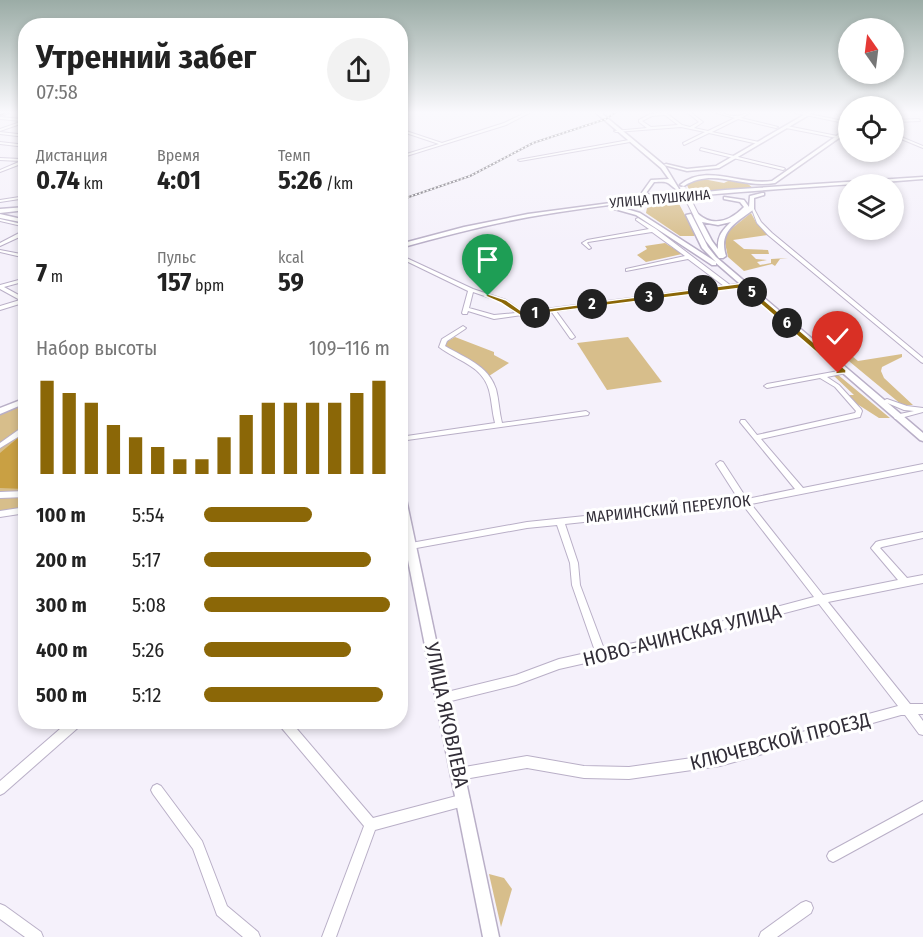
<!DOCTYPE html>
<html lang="ru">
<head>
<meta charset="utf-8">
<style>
  body { margin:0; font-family:"Fira Sans Condensed",sans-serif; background:#f2f2f2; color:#222; height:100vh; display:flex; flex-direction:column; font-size:22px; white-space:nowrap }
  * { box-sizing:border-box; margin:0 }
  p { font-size:20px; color:#767676 }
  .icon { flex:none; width:33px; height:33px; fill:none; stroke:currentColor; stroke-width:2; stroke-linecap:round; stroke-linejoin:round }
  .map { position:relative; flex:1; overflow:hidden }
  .sheet { position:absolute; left:18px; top:18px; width:390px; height:711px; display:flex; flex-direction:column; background:#fff; border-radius:24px; box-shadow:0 3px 9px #0003 }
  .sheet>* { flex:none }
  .needle { width:39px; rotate:346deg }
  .fabs { position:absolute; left:838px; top:18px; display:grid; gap:12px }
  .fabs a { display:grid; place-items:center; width:66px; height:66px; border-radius:50%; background:#fff; box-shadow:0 3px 9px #0003; font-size:30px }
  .pin { position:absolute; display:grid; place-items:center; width:51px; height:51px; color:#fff; margin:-62px -26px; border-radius:50% 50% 50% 0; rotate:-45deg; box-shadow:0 0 6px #0007 }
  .pin .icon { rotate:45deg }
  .km { position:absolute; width:30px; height:30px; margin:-15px; border-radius:50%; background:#222; color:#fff; font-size:16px; line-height:30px; text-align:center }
  .round { display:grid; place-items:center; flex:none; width:63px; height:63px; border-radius:32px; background:#f2f2f2 }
  .head { display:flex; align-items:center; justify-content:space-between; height:102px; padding:0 18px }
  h1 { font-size:33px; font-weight:700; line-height:45px }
  .metrics { display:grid; grid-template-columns:repeat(3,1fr); gap:9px; height:102px; padding:6px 18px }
  .metrics div { display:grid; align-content:center }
  .metrics b { font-size:26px; font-weight:700 }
  .metrics small { font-size:16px; font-weight:400 }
  .metrics p { font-size:16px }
  .chart { height:168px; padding:12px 18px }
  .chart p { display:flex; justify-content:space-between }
  .chart svg { width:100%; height:108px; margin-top:6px; stroke:#8b6707; stroke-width:6 }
  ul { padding:0 18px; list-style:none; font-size:20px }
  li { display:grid; grid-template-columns:96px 72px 1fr; align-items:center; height:45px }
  li i { height:15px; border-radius:8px; background:#8b6707 }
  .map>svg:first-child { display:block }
</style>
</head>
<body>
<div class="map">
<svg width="923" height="937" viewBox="0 0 923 937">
  <rect width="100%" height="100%" fill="#f5f1fb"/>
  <g fill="#d7be8b">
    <path d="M725,178l23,6 6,5 -63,6 -4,-10 2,-3 14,-3 21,4 4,-2 -5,-1z"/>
    <path d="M678,202l17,32 -1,2h-14l-34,-23 1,-5 4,-2z"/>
    <path d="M751,213l6,11 11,11 -35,5 11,9 24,1 1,4h-18l5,5 11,1 -10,2 3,3 11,-2v-4l17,-1 -8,1 -5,7 -3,-2 -28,7 -16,-14 -4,-19 7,-9z"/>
    <path d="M665,243l17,11 -36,8 -9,-7 10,-6 -2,-3z"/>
    <path d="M815,333l11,8 7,-1 25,21 44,-7v3l-20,10 -1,4 3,7 29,27h-11z"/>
    <path d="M455,337l39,15v3l15,8 -20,13 -17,-15 -28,-14 -1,-3z"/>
    <path d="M628,337l34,45 -55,8 -30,-47z"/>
    <path d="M837,374l53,44h-11l-36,-23h11l-21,-20z"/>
    <path d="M25,404v103l-25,5v-98z"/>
    <path d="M489,874l15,4 8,11 -11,38z"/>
  </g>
  <path fill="#c9a043" d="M25,432v57l-25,-1v-35z"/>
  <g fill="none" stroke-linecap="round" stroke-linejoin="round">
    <g stroke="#b9afc7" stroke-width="2">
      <g id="minor">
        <path d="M527,112h4l-25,13 -106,33v-2l39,-12 -39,-13v-2l42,14 62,-20z"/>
        <path d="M662,112h3l17,13 8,2 9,-5 -12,-10h3l13,10 -9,6 14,3 27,-13 -22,-6c8,0 15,4 22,4 5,0 11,-3 16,-4l-10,6 37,9 -2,1 -38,-9 -26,13 47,10 -1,2 -49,-11 -25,12 -1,-2 22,-11 -24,-5 -65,5 -2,-1 33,-3 -8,-6v-2l11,-6 13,-1zM665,115l13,10 -27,2 -9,-6 10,-5z"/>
        <path d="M791,112h8l50,10v2z"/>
        <path d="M0,117l22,2 2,1 -2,1 -22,-2z"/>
        <path d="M919,119l1,2 -26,1v-2z"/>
        <path d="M26,120v2l-26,9v-2z"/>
        <path d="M787,126l50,10 2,1 -2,1 -51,-10z"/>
        <path d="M0,132l26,3v2l-26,-3z"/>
        <path d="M894,134l29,12v2l-29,-12z"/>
        <path d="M629,140l1,2 -110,19 -2,-1z"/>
        <path d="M0,142l26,3v2l-26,-3z"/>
        <path d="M701,148l83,20 1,1 -2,1 -83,-20z"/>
        <path d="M0,158l20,1 1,2 5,-2v3l-26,10v-2l21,-9 -21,-1z"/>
        <path d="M26,196v2l-26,4v-2z"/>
        <path d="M751,207h2l8,15 11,11 151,125v5l-2,-1 -153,-127 -11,-12z"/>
        <path d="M638,218l18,11 74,56 14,-2 3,2 -3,2 -188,24 19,26 -3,2 -2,-1 -19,-27 -57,8 -26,-8 -1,3h-4l-1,-1 6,-22 -68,-33v-3l73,34 33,11 16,12 202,-26 -36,-27 -62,12v-2l59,-13 -33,-24 -64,10 -1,1 4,5 -2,1 -7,-6 5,-3 62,-11 -13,-9v-1zM473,292l29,10 14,11 -22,2 -25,-7z"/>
        <path d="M0,219l26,6v2l-26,-6z"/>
        <path d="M23,231h3v3l-26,12v-3z"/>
        <path d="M0,250l26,5v3l-26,-6z"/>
        <path d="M26,278v3l-22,6 22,12v3l-26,8v-4l20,-6 -20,-11v-4z"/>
        <path d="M463,326l3,2 -1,1 -18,12 -2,5c20,12 43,19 51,43 3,11 3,23 6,34l84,-12 3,2 -1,2 -188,26v-4l95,-14c-3,-11 -3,-22 -6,-33 -7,-25 -32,-29 -50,-43l3,-8z"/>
        <path d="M844,370l2,1v2l-19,4 12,8 22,24 1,2 -2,6 -99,22 42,49 120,-24v6l-172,34 72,91 75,-15 -27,-32 5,-6 3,-1 44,-9v6l-41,9 -2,1 27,30 16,-3v8l-95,19 82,102h13v10h-5l5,7v14l-4,-1 -14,-19h-4l-181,51 -91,13 -45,-1 -57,-10 -68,12 -4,-2 -2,-4 2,-4 4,-2 68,-12 57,10 45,1 91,-13 178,-48 -79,-102 -156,41 -57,13 -4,3 -3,-1 -40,9 -43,16 -73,18 -4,-1 -1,-4 1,-4 4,-1 73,-18 43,-16 36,-8 -23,-66 -2,-22 -13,-38 -30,3 -116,21 -3,-1 -1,-2 1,-2 3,-1 116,-21 212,-22 -23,-36 4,-3 3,1 24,37 48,-10 -55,-67 1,-2h4l12,15 98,-22 1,-2 -21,-24 -15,-9 -53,10 -3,-2 3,-2zM743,505l71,92 -151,40 -59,12 -24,-64 -2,-22 -13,-39z"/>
        <path d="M887,399l20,7 16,2v4l-26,7h-2l-1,-2 1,-2 19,-4 -10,-1 -19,-8 -1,-1 1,-1z"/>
        <path d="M24,426h2v6l-26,16v-5z"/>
        <path d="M26,491v6l-26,1v-6z"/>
        <path d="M26,507v6l-26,4v-6z"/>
        <path d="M68,722h13l-1,4 -76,67 -4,2v-14z"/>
        <path d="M279,722h12l82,96 91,-24 4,2 2,4 -2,4 -4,2 -89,24 -39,107h-14l42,-111 -84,-100z"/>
        <path d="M157,784l4,2 41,55 25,65 31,26 2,5h-17l-26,-22 -24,-66 -40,-55 -2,-4 2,-4z"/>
        <path d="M923,801v12l-86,47 -4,2 -4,-2 -2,-4 2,-4z"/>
        <path d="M806,901l5,2 2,5 -2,5 -34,24h-18l2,-5 40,-29z"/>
        <path d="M0,904l5,2 36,26 2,5h-18l-25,-18z"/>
      </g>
    </g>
    <g stroke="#b9afc7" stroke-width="3">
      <g id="major">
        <path d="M3,112h7l-10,4v-2z"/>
        <path d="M595,112h5l65,54 14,23 -2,1c-11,-8 -7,-9 -23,-8l-8,11 9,4 70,-7 198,-13v2c-131,10 -264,15 -394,38 -44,8 -86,19 -129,31v-4l64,-17 64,-13 120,-16 -7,-4 10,-14 18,-1 -8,-11z"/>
        <path d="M809,112h5l-95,56 -32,3 -23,-6 2,-1 21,5 29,-3z"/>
        <path d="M848,128h1v3l-74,52c-34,6 -61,-16 -91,3l-4,-1c27,-22 60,1 92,-4z"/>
        <path d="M762,193h2v2l-10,3v11c-18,14 -36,22 -28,47l-3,2h-4l-13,-17 -13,-26 5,-1c16,14 33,6 46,-7l-4,-5 -16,-3v-2l20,3 5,7 1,-11zM702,222l16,3 13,-3c-9,8 -14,15 -13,27l-6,-8z"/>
        <path d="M613,205l27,8 76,49 -14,-14 -16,-33 5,-1 17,33 8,10 207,176v8l-3,-1 -204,-177v2h-4l-76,-50 -25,-7 -1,-1z"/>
        <path d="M26,207v3l-26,3v-4z"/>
        <path d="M0,214l26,6v3l-26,-5z"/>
        <path d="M26,398v5l-26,11v-6z"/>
        <path d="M400,491l5,3 94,443h-16l-83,-417z"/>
      </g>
    </g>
    <use href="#minor" fill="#fff" fill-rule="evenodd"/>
    <use href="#major" fill="#fff" fill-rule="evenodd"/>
    <path stroke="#5f5b65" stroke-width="1.5" d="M0,115l7,-3"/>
    <g stroke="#5f5b65" stroke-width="2">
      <path id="rail" d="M400,200l70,-24 63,-33 73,-24 10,-7"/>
    </g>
    <use href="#rail" stroke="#fff" stroke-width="1.5" stroke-dasharray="2" stroke-linecap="butt"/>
    <g stroke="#b9afc7" stroke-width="7" stroke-linecap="butt">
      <path id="major-bridge" d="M683,189l13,26"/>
    </g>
    <use href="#major-bridge" stroke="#fff" stroke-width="5"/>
  </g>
  <linearGradient id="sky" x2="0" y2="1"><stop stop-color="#9baca6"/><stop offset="0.46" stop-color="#faf9fd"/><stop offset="1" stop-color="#faf9fd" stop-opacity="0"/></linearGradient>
  <rect width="923" height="244" fill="url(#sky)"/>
  <path fill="#8b6707" stroke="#fff" stroke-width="1.5" d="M744,283l102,87v3l-11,1 2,-4 -95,-82 -221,28 -20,-13 -16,-7 3,-2 18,6 17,12z"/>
  <g text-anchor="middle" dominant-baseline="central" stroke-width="6" stroke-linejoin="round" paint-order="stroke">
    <g font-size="14" fill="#322e38" stroke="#fff">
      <text transform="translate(660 199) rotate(-5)">УЛИЦА ПУШКИНА</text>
    </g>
    <g font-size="16" fill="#322e38" stroke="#fff">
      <text transform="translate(668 509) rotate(-6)">МАРИИНСКИЙ ПЕРЕУЛОК</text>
    </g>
    <g font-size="20" fill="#322e38" stroke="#fff">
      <text transform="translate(682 635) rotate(-14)">НОВО-АЧИНСКАЯ УЛИЦА</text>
      <text transform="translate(447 715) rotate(78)">УЛИЦА ЯКОВЛЕВА</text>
      <text transform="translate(780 741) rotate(-14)">КЛЮЧЕВСКОЙ ПРОЕЗД</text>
    </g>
  </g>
</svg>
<div class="fabs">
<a><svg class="needle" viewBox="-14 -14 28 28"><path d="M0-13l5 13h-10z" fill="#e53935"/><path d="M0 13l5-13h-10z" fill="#767676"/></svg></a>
<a><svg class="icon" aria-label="locate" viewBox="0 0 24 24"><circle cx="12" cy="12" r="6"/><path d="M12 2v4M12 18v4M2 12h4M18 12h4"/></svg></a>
<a><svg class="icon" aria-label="layers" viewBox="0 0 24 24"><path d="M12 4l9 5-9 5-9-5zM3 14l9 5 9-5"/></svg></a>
</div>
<div class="pin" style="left:488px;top:296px;background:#1e9e55"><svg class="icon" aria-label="arrive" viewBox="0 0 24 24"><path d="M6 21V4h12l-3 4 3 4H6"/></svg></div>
<div class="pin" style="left:838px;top:373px;background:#d93025"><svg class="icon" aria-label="check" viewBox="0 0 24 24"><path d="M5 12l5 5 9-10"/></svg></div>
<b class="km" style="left:535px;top:313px">1</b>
<b class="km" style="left:592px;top:304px">2</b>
<b class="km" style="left:649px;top:297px">3</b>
<b class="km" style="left:703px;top:290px">4</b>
<b class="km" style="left:752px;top:292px">5</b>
<b class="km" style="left:787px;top:323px">6</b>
<section class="sheet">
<div class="head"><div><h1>Утренний забег</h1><p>07:58</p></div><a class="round"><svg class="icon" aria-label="share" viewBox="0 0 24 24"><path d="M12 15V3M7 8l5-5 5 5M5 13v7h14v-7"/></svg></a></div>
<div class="metrics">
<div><p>Дистанция</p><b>0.74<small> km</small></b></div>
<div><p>Время</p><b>4:01</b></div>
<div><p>Темп</p><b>5:26<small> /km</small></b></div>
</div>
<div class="metrics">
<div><b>7<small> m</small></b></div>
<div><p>Пульс</p><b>157<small> bpm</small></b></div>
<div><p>kcal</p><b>59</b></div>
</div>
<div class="chart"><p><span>Набор высоты</span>109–116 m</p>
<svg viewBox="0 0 160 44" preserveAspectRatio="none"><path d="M5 44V6M15 44V11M25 44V15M35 44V24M45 44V29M55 44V33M65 44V38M75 44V38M85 44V29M95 44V20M105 44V15M115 44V15M125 44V15M135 44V15M145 44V11M155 44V6"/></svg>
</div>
<ul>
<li><b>100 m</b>5:54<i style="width:58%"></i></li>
<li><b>200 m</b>5:17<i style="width:90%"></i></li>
<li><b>300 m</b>5:08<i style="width:100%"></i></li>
<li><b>400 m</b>5:26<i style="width:79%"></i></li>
<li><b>500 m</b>5:12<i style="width:96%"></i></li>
</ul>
</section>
</div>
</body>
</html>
